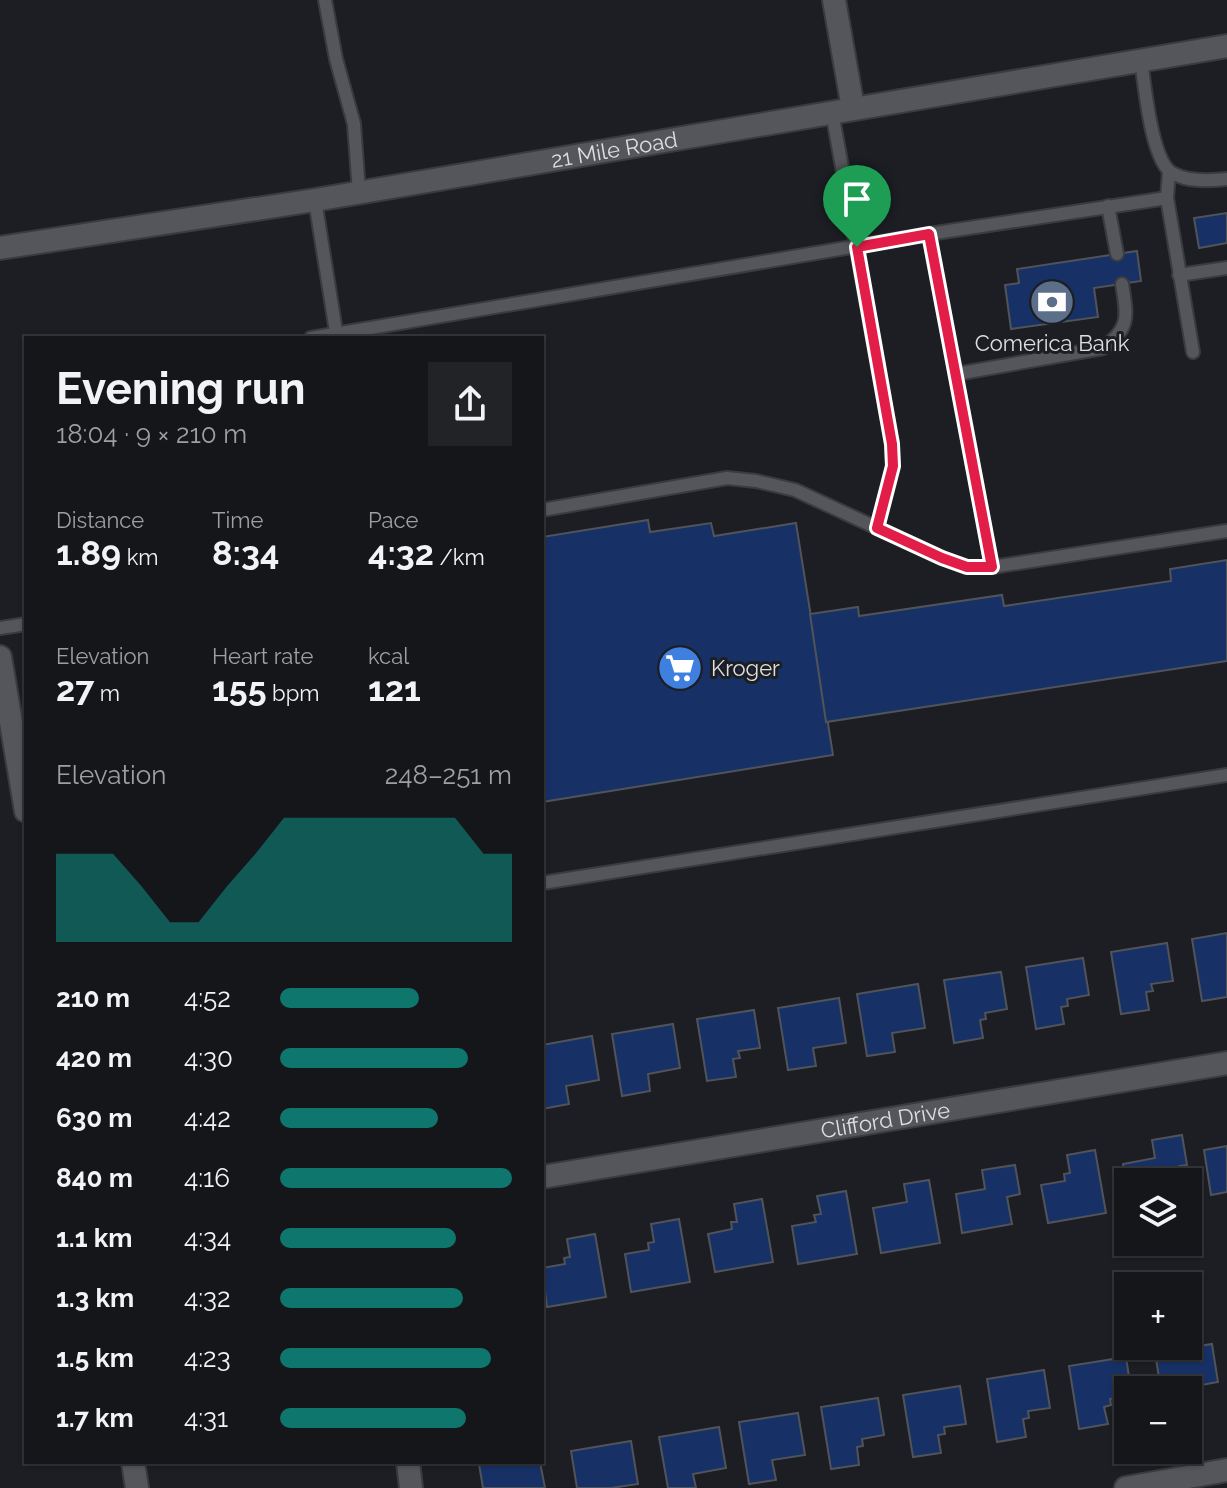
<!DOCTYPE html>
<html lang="en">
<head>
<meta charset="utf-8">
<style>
  body { margin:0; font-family:Raleway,sans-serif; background:#222327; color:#f1f3f6; height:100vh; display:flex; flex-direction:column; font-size:30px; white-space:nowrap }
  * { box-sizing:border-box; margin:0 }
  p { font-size:26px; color:#9d9fa2 }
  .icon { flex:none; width:44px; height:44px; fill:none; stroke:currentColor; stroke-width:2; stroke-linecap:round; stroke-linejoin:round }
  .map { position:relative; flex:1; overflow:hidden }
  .side { position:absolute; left:24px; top:336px; width:520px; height:1128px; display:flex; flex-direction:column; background:#15161a; border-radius:0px; box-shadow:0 2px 6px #0004,0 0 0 2px #343539 }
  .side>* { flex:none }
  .tools { position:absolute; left:1114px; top:1168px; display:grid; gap:16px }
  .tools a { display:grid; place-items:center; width:88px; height:88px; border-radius:0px; background:#15161a; box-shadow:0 2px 6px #0004,0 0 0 2px #343539; font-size:40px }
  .pin { position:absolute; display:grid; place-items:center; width:68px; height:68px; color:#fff; margin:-82px -34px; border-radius:50% 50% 50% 0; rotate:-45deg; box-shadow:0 0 8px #0007 }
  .pin .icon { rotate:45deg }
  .round { display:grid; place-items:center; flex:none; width:84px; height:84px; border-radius:0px; background:#222327 }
  .headline { display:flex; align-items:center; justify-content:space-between; height:136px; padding:0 32px }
  h1 { font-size:44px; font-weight:700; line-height:60px }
  .figures { display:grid; grid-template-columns:repeat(3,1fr); gap:12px; height:136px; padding:8px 32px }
  .figures div { display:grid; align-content:center }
  .figures b { font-size:34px; font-weight:700 }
  .figures small { font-size:22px; font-weight:400 }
  .figures p { font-size:22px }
  .chart { height:224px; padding:16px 32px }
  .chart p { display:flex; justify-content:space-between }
  .chart svg { width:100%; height:144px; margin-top:8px; fill:#0f766e; opacity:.7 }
  ul { padding:0 32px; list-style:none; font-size:26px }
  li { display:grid; grid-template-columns:128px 96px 1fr; align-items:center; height:60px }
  li i { height:20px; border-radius:10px; background:#0f766e }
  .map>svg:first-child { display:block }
</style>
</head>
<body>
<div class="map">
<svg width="1227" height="1488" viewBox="0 0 1227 1488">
  <rect width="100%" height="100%" fill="#1c1e23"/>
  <g fill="#173166" stroke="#505358" stroke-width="2">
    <path d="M1227,213v30l-28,5 -5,-30z"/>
    <path d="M1137,251l4,30 -47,7 4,29 -87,12 -6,-44 14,-2 -2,-14z"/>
    <path d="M648,520l2,12 61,-9 3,13 82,-13 37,232 -291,47v-265z"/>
    <path d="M1227,560v101l-401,61 -16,-108 48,-7 1,9 143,-21 2,11 167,-25 -1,-12z"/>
    <path d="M1227,933v64l-25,4 -10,-62z"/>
    <path d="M1167,943l6,38 -22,3 2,7 -7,1 3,18 -28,4 -10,-62z"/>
    <path d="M1083,958l6,37 -22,4 1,7 -7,1 3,17 -28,5 -10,-62z"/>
    <path d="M1001,972l6,37 -22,4 1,6 -6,1 3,18 -29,5 -10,-63z"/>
    <path d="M918,984l7,44 -33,5 3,19 -28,4 -10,-62z"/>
    <path d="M839,998l7,45 -33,5 3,18 -28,4 -10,-62z"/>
    <path d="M754,1010l6,38 -22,3 2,7 -7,1 3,18 -29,4 -10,-62z"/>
    <path d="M673,1024l7,44 -32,6 2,17 -28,5 -10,-62z"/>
    <path d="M592,1036l7,44 -33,6 3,18 -27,5v-64z"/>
    <path d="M1182,1135l5,30 -8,1 2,16h-53v13l-5,-31 32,-6 -3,-18z"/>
    <path d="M1227,1146v46l-16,3 -7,-45z"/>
    <path d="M1095,1150l11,63 -58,10 -7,-38 24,-4 -1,-7 6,-1 -3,-18z"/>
    <path d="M1015,1165l5,29 -13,3 5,27 -50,9 -6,-39 29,-5 -3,-19z"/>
    <path d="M929,1180l11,63 -59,10 -8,-45 34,-6 -3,-18z"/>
    <path d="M846,1191l11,63 -59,10 -6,-38 24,-4 -2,-7 7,-1 -4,-18z"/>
    <path d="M762,1199l11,63 -58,10 -7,-38 24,-5 -1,-7h6l-3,-18z"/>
    <path d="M679,1219l11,63 -59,10 -6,-38 24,-4 -1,-7 6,-1 -3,-18z"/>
    <path d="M595,1234l11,63 -59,10 -5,-39 23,-4 -1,-6 6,-1 -3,-18z"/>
    <path d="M1212,1344l6,38 -22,4 1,6 -6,1 3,18 -6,1v-22h-27l-6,-37z"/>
    <path d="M1126,1357l5,33h-3v6l-18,3 1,6 -7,2 4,17 -29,5 -10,-63z"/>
    <path d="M1044,1370l6,38 -22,3 1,7 -6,1 3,18 -29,5 -10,-63z"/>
    <path d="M960,1386l6,38 -22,3 1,7 -7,1 3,18 -28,4 -10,-62z"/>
    <path d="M878,1398l6,37 -22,4 1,7 -6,1 2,18 -28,4 -10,-62z"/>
    <path d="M798,1413l7,42 -33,5 4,20 -27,4 -10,-62z"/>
    <path d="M719,1427l7,41 -33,6 3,14h-28l-9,-51z"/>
    <path d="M631,1441l7,43 -27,4h-34l-6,-37z"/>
    <path d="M490,1462h50l5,26h-62l-4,-24z"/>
  </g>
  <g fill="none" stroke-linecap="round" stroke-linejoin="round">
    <g stroke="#3a3b3f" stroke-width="16">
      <g id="service">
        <path d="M325,0l11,59 18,65 5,68"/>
        <path d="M1141,61c4,25 10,99 31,112 16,9 37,8 55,6"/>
        <path d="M832,112l60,332 1,22 -16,62"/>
        <path d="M1169,172l-2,26 26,154"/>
        <path d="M315,200l22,138"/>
        <path d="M1108,206l9,48"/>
        <path d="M929,234l63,333"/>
        <path d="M1179,275l48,-7"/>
        <path d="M311,338l618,-104 238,-36"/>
        <path d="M956,374l147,-26c28,-20 24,-33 19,-64"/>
        <path d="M542,510l185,-32 29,3 39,9 147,68 25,9h25l235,-36"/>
        <path d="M0,628l26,-4"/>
        <path d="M542,883l685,-108"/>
      </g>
    </g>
    <g stroke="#3a3b3f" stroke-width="26">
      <g id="minor">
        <path d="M834,0l19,108"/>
        <path id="s1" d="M542,1177l685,-114"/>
        <path d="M408,1462l3,26"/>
        <path d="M1126,1488l101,-18"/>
      </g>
    </g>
    <g stroke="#3a3b3f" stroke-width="26">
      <g id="tertiary">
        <path id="s2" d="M0,248l315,-48 912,-154"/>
        <path d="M0,657l26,154"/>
        <path d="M133,1462l4,26"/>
      </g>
    </g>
    <use href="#service" stroke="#54565b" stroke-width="12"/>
    <use href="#minor" stroke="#54565b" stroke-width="22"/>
    <use href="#tertiary" stroke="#54565b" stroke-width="22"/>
  </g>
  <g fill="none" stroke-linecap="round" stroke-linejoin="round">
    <g stroke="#fff" stroke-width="16">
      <path id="route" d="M929,234l63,333h-25l-25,-9 -65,-30 16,-62 -1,-22 -35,-197z"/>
    </g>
    <use href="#route" stroke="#e11d48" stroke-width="10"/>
  </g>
  <defs>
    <g id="bank-disc" transform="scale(2.3)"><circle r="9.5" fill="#5c6f8a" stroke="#1c1e23"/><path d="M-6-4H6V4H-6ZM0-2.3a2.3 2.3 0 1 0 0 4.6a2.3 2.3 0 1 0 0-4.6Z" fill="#fff"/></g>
    <g id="supermarket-disc" transform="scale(2.3)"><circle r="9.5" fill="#3f7fe0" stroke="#1c1e23"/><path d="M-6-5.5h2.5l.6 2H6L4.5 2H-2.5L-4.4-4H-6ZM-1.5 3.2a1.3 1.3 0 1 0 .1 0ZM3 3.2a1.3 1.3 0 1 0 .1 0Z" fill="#fff"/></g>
  </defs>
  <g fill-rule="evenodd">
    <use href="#bank-disc" x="1052" y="302"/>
    <use href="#supermarket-disc" x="680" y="668"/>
  </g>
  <g text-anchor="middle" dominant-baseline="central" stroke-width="6" stroke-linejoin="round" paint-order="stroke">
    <g font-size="22" fill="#dddee1" stroke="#1c1e23">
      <text stroke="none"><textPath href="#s2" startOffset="622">21 Mile Road</textPath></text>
      <text stroke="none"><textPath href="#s1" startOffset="348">Clifford Drive</textPath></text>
    </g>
    <g font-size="22" fill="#dddee1" stroke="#1c1e23">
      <text x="1052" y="343">Comerica Bank</text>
      <text x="711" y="668" text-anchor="start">Kroger</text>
    </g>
  </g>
</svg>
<div class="tools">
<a><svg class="icon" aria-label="layers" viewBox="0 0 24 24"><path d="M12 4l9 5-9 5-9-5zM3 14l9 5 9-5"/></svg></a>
<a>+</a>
<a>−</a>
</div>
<div class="pin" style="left:857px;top:247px;background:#1e9e55"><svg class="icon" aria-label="arrive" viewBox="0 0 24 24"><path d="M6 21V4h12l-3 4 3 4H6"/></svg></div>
<section class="side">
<div class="headline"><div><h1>Evening run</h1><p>18:04 · 9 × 210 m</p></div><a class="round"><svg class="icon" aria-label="share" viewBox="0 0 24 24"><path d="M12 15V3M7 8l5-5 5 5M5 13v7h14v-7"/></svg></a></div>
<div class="figures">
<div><p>Distance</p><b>1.89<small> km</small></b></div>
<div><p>Time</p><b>8:34</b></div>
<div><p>Pace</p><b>4:32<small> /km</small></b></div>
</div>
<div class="figures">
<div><p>Elevation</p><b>27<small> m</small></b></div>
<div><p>Heart rate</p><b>155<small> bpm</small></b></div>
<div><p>kcal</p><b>121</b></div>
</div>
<div class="chart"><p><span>Elevation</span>248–251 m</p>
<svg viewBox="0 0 160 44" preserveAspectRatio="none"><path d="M0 44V17L10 17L20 17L30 27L40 38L50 38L60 27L70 17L80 6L90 6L100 6L110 6L120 6L130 6L140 6L150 17L160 17V44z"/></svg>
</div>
<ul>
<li><b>210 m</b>4:52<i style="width:60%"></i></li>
<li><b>420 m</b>4:30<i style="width:81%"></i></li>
<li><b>630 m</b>4:42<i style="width:68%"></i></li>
<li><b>840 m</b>4:16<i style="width:100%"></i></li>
<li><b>1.1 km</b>4:34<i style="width:76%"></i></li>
<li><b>1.3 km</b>4:32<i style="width:79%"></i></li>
<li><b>1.5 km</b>4:23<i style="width:91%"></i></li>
<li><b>1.7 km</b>4:31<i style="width:80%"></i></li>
</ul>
</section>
</div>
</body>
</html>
